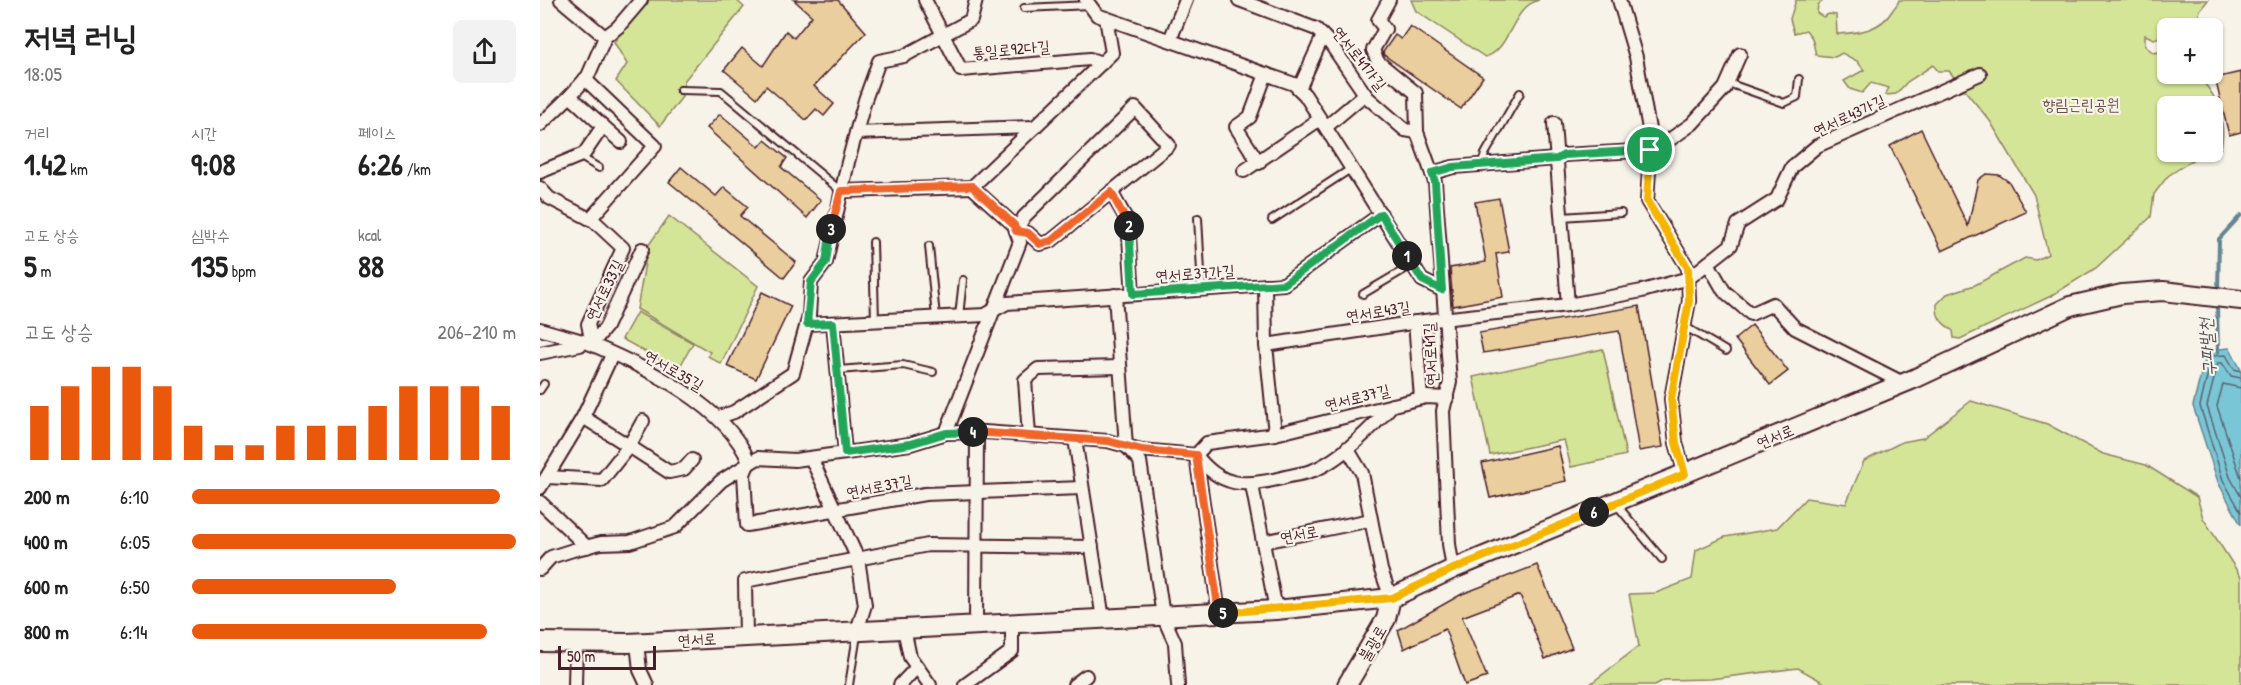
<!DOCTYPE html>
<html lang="ko">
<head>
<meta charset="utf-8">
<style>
  body { margin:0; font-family:"Patrick Hand","Poor Story",sans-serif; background:#f2f2f2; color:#222; height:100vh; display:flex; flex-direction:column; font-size:22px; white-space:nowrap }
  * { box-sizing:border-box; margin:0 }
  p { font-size:20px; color:#767676 }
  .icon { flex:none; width:33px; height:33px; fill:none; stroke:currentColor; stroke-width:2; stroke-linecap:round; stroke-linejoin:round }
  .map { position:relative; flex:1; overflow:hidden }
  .panel { display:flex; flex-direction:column; background:#fff; width:540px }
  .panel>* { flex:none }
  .fabs { position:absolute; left:1617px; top:18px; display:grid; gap:12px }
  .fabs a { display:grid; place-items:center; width:66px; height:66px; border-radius:9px; background:#fff; box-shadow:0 2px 4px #0004; font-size:30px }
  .scale { position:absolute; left:18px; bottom:15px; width:98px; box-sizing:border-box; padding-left:6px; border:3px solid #4a1f2b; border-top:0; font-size:16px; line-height:21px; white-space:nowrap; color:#4a1f2b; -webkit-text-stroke:4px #f7f3e8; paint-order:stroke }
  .pin { position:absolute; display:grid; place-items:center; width:51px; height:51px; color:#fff; margin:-26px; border:3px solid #fff; border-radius:50%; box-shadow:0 2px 6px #0007 }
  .km { position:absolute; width:30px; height:30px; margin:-15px; border-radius:50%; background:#222; color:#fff; font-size:16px; line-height:30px; text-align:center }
  .round { display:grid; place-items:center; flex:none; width:63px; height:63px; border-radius:9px; background:#f2f2f2 }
  .summary { display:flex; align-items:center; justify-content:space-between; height:102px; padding:0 24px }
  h1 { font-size:33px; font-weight:800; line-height:45px }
  .figures { display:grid; grid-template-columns:repeat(3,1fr); gap:9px; height:102px; padding:6px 24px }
  .figures div { display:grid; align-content:center }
  .figures b { font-size:30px; font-weight:800 }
  .figures small { font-size:16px; font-weight:400 }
  .figures p { font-size:16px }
  .chart { height:168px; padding:12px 24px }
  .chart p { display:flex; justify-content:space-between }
  .chart svg { width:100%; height:108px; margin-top:6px; stroke:#ea580c; stroke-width:6 }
  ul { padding:0 24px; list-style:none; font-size:20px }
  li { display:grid; grid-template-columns:96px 72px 1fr; align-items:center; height:45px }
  li i { height:15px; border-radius:8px; background:#ea580c }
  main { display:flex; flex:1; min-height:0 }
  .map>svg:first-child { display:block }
</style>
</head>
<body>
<main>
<section class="panel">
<div class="summary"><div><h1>저녁 러닝</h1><p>18:05</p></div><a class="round"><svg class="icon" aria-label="share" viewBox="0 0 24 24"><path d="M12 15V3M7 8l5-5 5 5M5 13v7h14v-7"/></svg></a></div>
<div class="figures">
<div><p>거리</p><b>1.42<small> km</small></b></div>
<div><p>시간</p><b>9:08</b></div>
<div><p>페이스</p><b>6:26<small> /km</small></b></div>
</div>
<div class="figures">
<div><p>고도 상승</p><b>5<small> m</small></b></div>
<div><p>심박수</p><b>135<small> bpm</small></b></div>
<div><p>kcal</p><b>88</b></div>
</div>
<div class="chart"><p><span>고도 상승</span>206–210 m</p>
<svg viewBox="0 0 160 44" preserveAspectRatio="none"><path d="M5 44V22M15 44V14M25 44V6M35 44V6M45 44V14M55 44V30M65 44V38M75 44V38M85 44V30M95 44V30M105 44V30M115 44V22M125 44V14M135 44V14M145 44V14M155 44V22"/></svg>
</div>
<ul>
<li><b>200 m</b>6:10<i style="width:95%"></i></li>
<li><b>400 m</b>6:05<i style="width:100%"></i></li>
<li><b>600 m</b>6:50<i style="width:63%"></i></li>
<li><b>800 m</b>6:14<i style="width:91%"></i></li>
</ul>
</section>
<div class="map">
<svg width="1701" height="685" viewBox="0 0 1701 685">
  <rect width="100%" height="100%" fill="#f7f3e8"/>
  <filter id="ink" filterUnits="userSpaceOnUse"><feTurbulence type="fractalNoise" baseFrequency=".0167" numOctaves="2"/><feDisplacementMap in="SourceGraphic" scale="12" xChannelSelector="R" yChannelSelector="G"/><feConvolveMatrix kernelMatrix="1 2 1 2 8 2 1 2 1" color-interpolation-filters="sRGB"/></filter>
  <g filter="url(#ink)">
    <g fill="#d4e598" stroke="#8f8262" stroke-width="1.5">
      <path d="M106,0h90l8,7 -60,74 -2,16 -22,29 -44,-45 11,-17 -13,-22z"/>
      <path d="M871,0h128c-28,7 -28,50 -54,57l-69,-46z"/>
      <path d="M1256,0h28l-6,5 -1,8 6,4 6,-3 7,1 1,19c22,-1 44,-4 55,-23 3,-5 6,-6 7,-11h309l-8,10 -4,18h-28l-1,6 -13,5 -9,-4v11l9,7 13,-3 1,24h23c25,12 36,48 30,74l-8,-3 -1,-39h-44v46h36l-36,24 -14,18 -3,23 -55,51 -45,28 -91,43 -6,-1 -1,-7c-11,-8 -17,-13 -16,-27l10,-10 28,-9 50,-27 11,2 12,-6 -14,-59 -44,-74 -41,-50h-11l-5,-6 -26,17 -11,12 -11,1 4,-7 -18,-5 -9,10 -12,-4 -6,-8 20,-11 -7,-9 -15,-8 -7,4 -19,-2 -4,-17 -6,-8 -12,3 -4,-14z"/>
      <path d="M129,216l89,70 -37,78 -13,-8 2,-4 -73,-43 11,-63z"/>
      <path d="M97,312l56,31 -15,27 -56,-31z"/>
      <path d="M1063,349l23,106 -55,12 -7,-27 -74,15 -17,-78z"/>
      <path d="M1431,401l76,23 56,30 43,11 51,32 6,21 38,59v108h-413l-30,-17 -88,11 -46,1 -9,5h-66l50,-39 -10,-52 27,-1 36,-14 4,-29 29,-13 52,-9 29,-30 40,6 18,-43 38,-19 21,-4z"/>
    </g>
    <path fill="#79c7d6" stroke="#668492" stroke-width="1.5" d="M1690,348l11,22v155l-23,-43 -25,-76 14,-56z"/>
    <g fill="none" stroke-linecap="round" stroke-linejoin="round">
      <g stroke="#5d626f" stroke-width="1.5">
        <path d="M1701,371l-7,-2 -8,-14 -14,1 -12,50 23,74 18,32"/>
        <path d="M1701,378l-10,-2 -9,-13h-4l-11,43 23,71 11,20"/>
        <path d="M1701,388l-18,-4 -6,22 24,72"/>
      </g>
      <g stroke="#668492" stroke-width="4">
        <path d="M1678,293l1,-54 22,-24"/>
        <path d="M1677,304l1,49"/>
      </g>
    </g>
    <g fill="#eace9e" stroke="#4a1f2b" stroke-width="1.5">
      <path d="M254,0h44l28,32 -52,54 20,18 -10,12 -8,-7 -10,11 -40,-34 -9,12 -33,-28 18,-22 21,18 23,-35 8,7 18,-22z"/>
      <path d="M870,26l73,51 -22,32 -77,-54 -1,-3 12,-17 6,4z"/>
      <path d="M1701,72v60l-12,3 -14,-57z"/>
      <path d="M180,114l39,33 6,-7 22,18 -6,9 40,33 -14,18 -100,-90z"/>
      <path d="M1381,129l47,97 10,-46 8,-6 13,1 10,7 17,30 -84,39 -52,-105z"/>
      <path d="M141,167l35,29 8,-9 24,20 -8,9 56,46 -12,16 -115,-96z"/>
      <path d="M959,198l10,54 -13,2 7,43 -50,9 -3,-38 36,-6 -11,-60z"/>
      <path d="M222,292l29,14 -35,73 -29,-13z"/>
      <path d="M1099,306l24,141 -24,4 -20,-120 -136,22 -4,-20z"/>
      <path d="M1212,325l36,46 -18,14 -35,-46z"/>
      <path d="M892,328l4,34 -9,2 -3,-35z"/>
      <path d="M1018,446l8,35 -76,17 -8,-35z"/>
      <path d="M997,565l35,83 -27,11 -25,-64 -58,22 25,60 -22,8 -20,-56 -41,20 -6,-19 64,-36z"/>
    </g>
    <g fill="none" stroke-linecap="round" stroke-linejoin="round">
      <g stroke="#4a1f2b" stroke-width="10">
        <g id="service">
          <path d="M484,8l66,-3"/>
          <path d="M1188,83l56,20 13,-6 2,-18"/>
          <path d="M140,90l41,1 120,100"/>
          <path d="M39,156l20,12"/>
          <path d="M942,164l3,-10 35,-61"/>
          <path d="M1022,217l59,-4"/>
          <path d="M658,218l4,71"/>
          <path d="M732,220l80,-52"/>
          <path d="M333,242l2,79"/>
          <path d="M389,246l7,71"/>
          <path d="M823,294l49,-29"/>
          <path d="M419,316l4,-36"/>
          <path d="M1144,326l42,25"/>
          <path d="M298,370l65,-5 30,7"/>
          <path d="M0,390l4,-6"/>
          <path d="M1076,504l46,55"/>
          <path d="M309,685l8,-50"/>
        </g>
      </g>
      <g stroke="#4a1f2b" stroke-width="16">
        <g id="minor">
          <path d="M21,0l44,37"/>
          <path d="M385,0l36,70 129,-11 12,4"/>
          <path d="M546,0l11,15 197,69 11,11 117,185 20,10"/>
          <path d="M699,0l77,29 14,14 37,54 38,33 12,2"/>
          <path d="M849,0l-11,20 7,9 -12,21 5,12 38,31 1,39 18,50 15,200 -7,29 6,133 4,25"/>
          <path d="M1079,0l17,57 15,83 -4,61 41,67 1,33 -18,98 5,44 9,31"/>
          <path d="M630,40l16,-40"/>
          <path d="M45,79l70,67 -65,73"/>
          <path d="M759,89l24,-53"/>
          <path d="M30,96l18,-20 17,-39 13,-10 23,-27"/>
          <path d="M595,108l34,37 -118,96 -11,3 -12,-11 -12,-2 8,-14z"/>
          <path d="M1014,123l14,182"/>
          <path d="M0,125l30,-29 33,30 -19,28 -44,18"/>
          <path d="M63,126l18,16"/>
          <path d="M786,127l39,-33"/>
          <path d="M316,133l179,-6"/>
          <path d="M719,163l-23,-36 14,-10 16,-43"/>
          <path d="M704,171l76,-52"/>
          <path d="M892,173l21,-6 104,-8 7,-4 91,-5 37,-26 33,-36 15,-34"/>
          <path d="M432,187l140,-134 -6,-35"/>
          <path d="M0,188l9,10 45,23 29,27 -35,76 4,20 14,-17 36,-78"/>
          <path d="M301,191l131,-4"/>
          <path d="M571,192l17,30 5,72"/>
          <path d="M1168,263l16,28 27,23 22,-10 22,24 108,55"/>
          <path d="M725,285l1,60 9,89"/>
          <path d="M575,295l11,151 14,15 23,155 12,27 3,42"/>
          <path d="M875,322l6,76"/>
          <path d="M293,323l12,130"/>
          <path d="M267,324l178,-9 22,-12 277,-19 97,-70"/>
          <path d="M0,329c17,6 37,9 53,16 54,23 134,61 156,117"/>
          <path d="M726,345l158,-24 144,-16 74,-14 47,-13 42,-33 7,-21 39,-25 15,-32 25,-21 163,-72"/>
          <path d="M0,353l40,-8"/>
          <path d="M43,417l46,29 14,-25"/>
          <path d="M179,417l15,-5 59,-39 16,-57 2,-34 15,-20 22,-100 17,-62 14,-39 25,-5 67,-36 5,-20"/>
          <path d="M406,433l74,-191 -6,-17 -42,-38"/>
          <path d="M489,435l-4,-55 13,-11 82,-2"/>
          <path d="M535,439l28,180"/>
          <path d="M807,448l15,25 19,97 10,28"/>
          <path d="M271,458l47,101 7,46 -8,26"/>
          <path d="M209,462l-5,12 3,51 178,-31 157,-6"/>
          <path d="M7,477l55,3 27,-34 40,26 15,-3 8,-9"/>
          <path d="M712,485l24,125"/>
          <path d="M0,488l43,-71 29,-62"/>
          <path d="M0,502l47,45"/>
          <path d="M723,542l108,-22"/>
          <path d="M0,569l11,-12 22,-7 28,-7 29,-1 45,-15 46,-46 37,-23 37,2 115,-16 36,-11 38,-1 124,9 33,9 55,5c25,33 49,32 86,23 10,-3 22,-4 32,-8 27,-11 59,-43 78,-65"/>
          <path d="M679,613l-23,-158 11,-12 68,-9 151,-37 21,1"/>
          <path d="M436,625l1,-193"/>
          <path d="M364,629l6,28 20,28"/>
          <path d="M206,637l-1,-56 183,-36 164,2"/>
          <path d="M97,643l3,27 7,15"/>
          <path d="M35,685l1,-43"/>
          <path d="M360,685l17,-18"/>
          <path d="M425,685l47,-34v-27"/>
          <path d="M534,685l12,-9"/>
        </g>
      </g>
      <g stroke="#4a1f2b" stroke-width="22">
        <g id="secondary">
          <path d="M0,642l88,1 648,-33 115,-12 62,-29 463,-191 154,-72 52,-12 41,-3 78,9"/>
          <path d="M807,685l39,-66 5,-21"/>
        </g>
      </g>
      <use href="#service" stroke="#f7f3e8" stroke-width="6"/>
      <use href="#minor" stroke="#f7f3e8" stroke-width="12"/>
      <use href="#secondary" stroke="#f7f3e8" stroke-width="18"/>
    </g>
  </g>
  <g fill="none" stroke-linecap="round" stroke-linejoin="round" filter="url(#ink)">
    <g stroke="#fff" stroke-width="12">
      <path id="split-1" d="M867,256l15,24 20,10 -7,-108 -3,-9 21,-6 104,-8 7,-4 86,-5"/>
    </g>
    <g stroke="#fff" stroke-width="12">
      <path id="split-2" d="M589,226l4,68 151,-10 97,-70 26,42"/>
    </g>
    <g stroke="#fff" stroke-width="12">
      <path id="split-3" d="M291,229l10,-38 131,-5 42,39 2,6 12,2 12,11 11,-3 60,-49 18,34"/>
    </g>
    <g stroke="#fff" stroke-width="12">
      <path id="split-4" d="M291,229l-5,33 -15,20 -4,42 26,-1 12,130 65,-9 36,-11 27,-1"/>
    </g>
    <g stroke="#fff" stroke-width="12">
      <path id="split-5" d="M433,432l135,9 34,9 54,5 23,158h4"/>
    </g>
    <g stroke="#fff" stroke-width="12">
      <path id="split-6" d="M683,613l169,-15 61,-29 141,-57"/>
    </g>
    <g stroke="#fff" stroke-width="12">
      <path id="split-7" d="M1054,512l91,-38 -9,-31 -5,-44 18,-98 -1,-33 -41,-67 3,-51"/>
    </g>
    <use href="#split-1" stroke="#22a559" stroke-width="8"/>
    <use href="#split-2" stroke="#22a559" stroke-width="8"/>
    <use href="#split-3" stroke="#f0652b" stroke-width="8"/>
    <use href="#split-4" stroke="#22a559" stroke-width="8"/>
    <use href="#split-5" stroke="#f0652b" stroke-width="8"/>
    <use href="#split-6" stroke="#f5b400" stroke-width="8"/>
    <use href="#split-7" stroke="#f5b400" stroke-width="8"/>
  </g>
  <g text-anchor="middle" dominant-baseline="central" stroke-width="4.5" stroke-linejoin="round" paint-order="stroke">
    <g font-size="16" fill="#4a1f2b" stroke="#f7f3e8">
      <text transform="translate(471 49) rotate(-5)">통일로92다길</text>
      <text transform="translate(820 58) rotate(52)">연서로41가길</text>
      <text transform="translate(1309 115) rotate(-25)">연서로43가길</text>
      <text transform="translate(655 273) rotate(-4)">연서로37가길</text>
      <text transform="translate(64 290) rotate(-64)">연서로33길</text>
      <text transform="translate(838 311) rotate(-9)">연서로43길</text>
      <text transform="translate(890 354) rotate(-93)">연서로41길</text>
      <text transform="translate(134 370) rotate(30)">연서로35길</text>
      <text transform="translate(817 397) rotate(-14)">연서로37길</text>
      <text transform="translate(1235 436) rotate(-23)">연서로</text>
      <text transform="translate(339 486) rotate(-11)">연서로37길</text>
      <text transform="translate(759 534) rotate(-11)">연서로</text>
      <text transform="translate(157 639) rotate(-3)">연서로</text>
      <text transform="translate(832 643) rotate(-60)">불광로</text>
    </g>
    <g font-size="16" fill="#6c5046" stroke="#f7f3e8">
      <text x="1541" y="104">향림근린공원</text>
    </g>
    <g font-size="18" font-style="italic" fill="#58515e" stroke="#f7f3e8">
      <text transform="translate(1667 347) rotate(-94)">구파발천</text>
    </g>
  </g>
</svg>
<div class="fabs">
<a>+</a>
<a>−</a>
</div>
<div class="scale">50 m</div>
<div class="pin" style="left:1110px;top:150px;background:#1e9e55"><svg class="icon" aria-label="arrive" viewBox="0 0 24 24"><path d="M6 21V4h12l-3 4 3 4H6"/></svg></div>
<b class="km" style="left:867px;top:256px">1</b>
<b class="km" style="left:589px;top:226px">2</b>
<b class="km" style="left:291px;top:229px">3</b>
<b class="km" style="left:433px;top:432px">4</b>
<b class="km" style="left:683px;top:613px">5</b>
<b class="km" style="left:1054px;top:512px">6</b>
</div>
</main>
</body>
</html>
